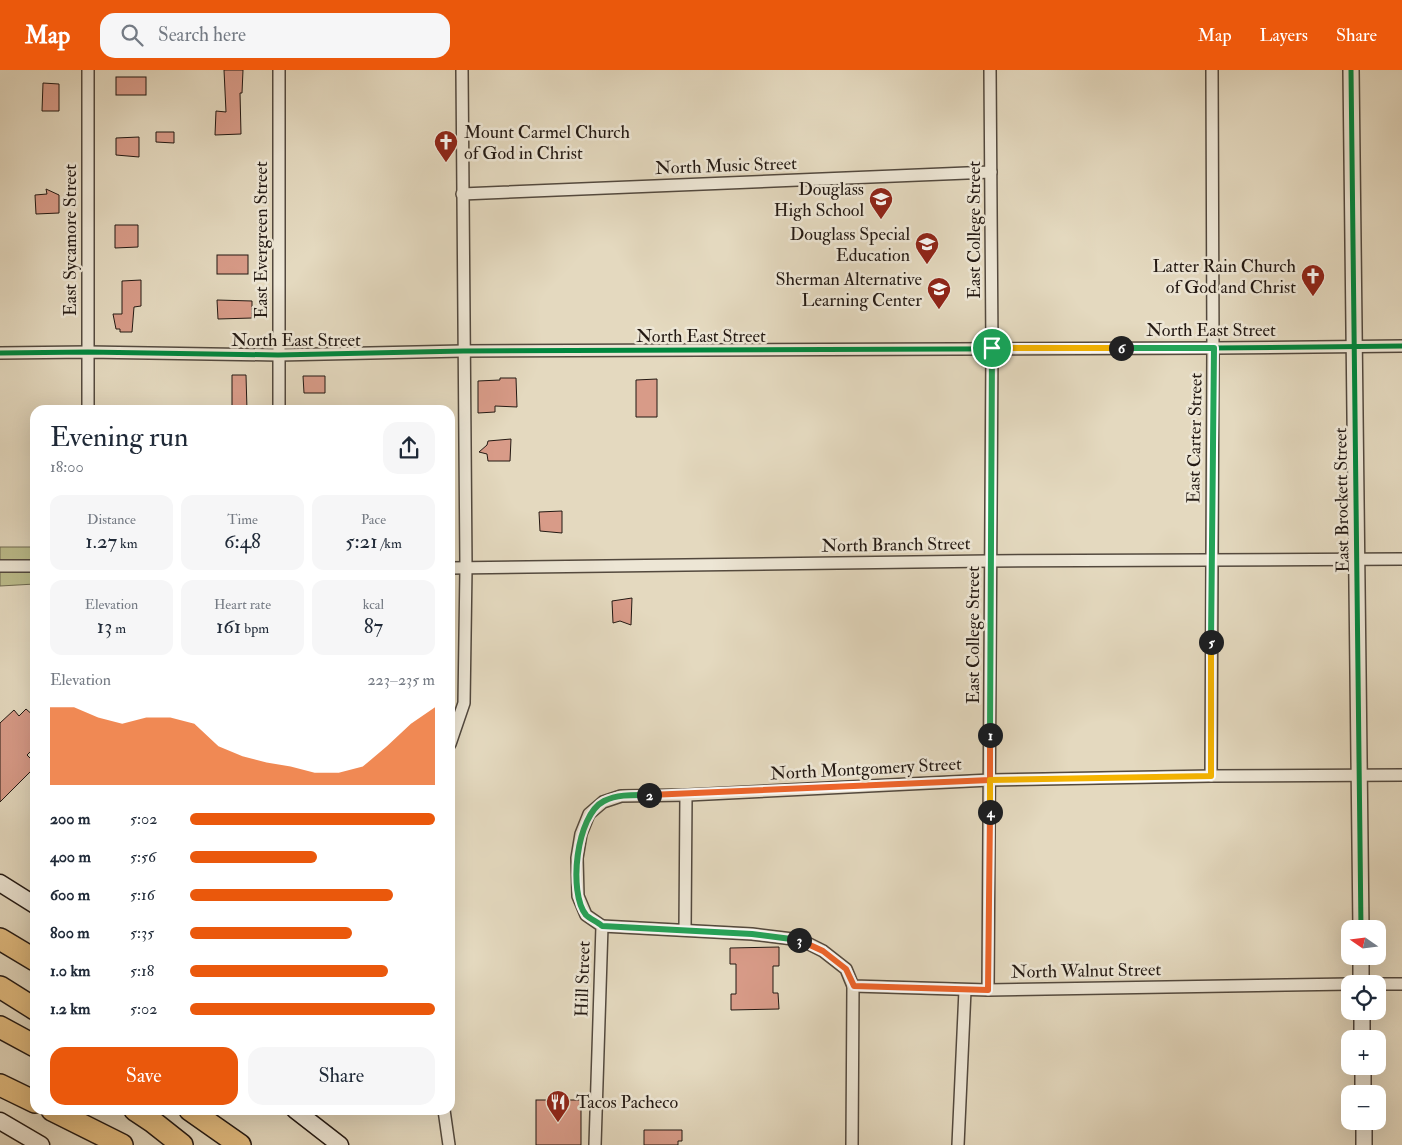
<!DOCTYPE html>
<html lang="en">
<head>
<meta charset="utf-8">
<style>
  body { margin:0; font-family:"IM FELL Double Pica",serif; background:#f6f6f7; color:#1f2937; height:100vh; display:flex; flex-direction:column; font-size:19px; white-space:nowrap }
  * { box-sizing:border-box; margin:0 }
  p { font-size:16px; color:#747a83 }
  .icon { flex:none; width:28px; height:28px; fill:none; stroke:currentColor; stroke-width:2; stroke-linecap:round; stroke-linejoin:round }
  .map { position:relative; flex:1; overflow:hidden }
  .drawer { position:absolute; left:30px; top:335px; width:425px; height:710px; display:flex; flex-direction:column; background:#fff; border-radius:15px; box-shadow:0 5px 20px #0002 }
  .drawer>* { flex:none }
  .needle { width:32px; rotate:284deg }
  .buttons { position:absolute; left:1341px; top:850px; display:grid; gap:10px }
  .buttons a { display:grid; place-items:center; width:45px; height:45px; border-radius:10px; background:#fff; box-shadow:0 5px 20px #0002; font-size:25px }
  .pin { position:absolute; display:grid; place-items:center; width:42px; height:42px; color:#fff; margin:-21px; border:2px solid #fff; border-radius:50%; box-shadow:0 1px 5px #0007 }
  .km { position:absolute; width:25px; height:25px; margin:-12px; border-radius:50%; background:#222; color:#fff; font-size:14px; line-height:25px; text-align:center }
  .round { display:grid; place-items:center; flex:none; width:52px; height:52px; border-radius:15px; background:#f6f6f7 }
  .summary { display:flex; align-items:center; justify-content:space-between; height:85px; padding:0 20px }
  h1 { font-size:28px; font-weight:600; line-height:38px }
  .metrics { display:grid; grid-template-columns:repeat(3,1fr); gap:8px; height:85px; padding:5px 20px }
  .metrics div { display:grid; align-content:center; border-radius:12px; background:#f6f6f7; text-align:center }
  .metrics b { font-size:21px; font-weight:600 }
  .metrics small { font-size:14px; font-weight:400 }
  .metrics p { font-size:14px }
  .chart { height:140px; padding:10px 20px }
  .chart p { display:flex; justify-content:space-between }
  .chart svg { width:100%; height:90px; margin-top:5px; fill:#ea580c; opacity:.7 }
  .action { display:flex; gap:10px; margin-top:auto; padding:10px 20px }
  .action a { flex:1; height:58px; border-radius:15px; background:#ea580c; color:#fff; font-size:20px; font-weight:600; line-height:58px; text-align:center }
  .action a+a { background:#f6f6f7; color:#1f2937 }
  ul { padding:0 20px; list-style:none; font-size:16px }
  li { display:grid; grid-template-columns:80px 60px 1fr; align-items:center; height:38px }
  li i { height:12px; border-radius:6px; background:#ea580c }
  header { display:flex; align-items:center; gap:30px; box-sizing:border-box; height:70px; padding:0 25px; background:#ea580c; color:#fff }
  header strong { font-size:24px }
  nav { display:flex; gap:28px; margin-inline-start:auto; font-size:18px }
  .search { width:350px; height:45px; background:#f6f6f7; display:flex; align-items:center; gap:12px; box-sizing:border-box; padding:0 18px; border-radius:15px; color:#747a83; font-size:19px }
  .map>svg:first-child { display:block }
</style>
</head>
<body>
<header>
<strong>Map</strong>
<div class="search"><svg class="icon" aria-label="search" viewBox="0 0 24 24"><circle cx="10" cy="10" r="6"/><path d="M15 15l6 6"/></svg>Search here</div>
<nav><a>Map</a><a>Layers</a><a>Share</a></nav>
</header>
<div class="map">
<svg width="1402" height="1075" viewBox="0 0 1402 1075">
  <rect width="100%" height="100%" fill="#e4d9bf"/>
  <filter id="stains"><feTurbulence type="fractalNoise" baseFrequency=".004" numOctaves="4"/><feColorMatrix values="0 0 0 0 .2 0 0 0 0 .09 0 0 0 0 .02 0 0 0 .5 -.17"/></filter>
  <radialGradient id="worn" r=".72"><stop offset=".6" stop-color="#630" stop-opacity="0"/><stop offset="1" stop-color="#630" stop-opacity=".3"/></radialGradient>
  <path fill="#bcbd8c" stroke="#706b50" d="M0,477h35v37l-35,2z"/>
  <g fill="#d89b88" stroke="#231913">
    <path d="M224,0h19l-1,23h-2l1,41 -26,1 1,-24 10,1z"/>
    <rect x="116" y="7" width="30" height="18"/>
    <path d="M43,13l16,1v27h-17z"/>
    <path d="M156,62h18v11l-18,-1z"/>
    <path d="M139,67v20l-23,-2v-17z"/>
    <path d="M46,119l13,6v18l-23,1 -1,-19 12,-1z"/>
    <path d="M115,155h23v22l-23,1z"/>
    <rect x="217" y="185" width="31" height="19"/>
    <path d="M141,210v26l-7,1 -2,25h-12v-3h-4l-3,-15h9v-33z"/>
    <path d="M217,230l35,1v17l-34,1z"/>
    <path d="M232,305h14l1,35h-15z"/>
    <path d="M303,306h22v17h-21z"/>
    <path d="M500,308h16l1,29 -22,-1v6l-17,1v-32l22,-1z"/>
    <path d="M657,309v38h-21v-37z"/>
    <path d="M511,369l-1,22h-22l-1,-7 -8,-2 8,-7 1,-4z"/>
    <path d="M562,441v22l-22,-2 -1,-19z"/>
    <path d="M632,528l-1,27 -11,-4 -7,2 -1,-22z"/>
    <path d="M26,639l9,8v30l-8,8 8,8v4l-35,35v-79l14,-13 5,6z"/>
    <path d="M779,877v19h-6v27h5l1,16 -48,1v-16h5v-30h-6v-16z"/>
    <rect x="536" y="1030" width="45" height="45"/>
    <path d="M644,1060h38v11h-4v4h-34z"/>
  </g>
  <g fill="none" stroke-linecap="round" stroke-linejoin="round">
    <g stroke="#53493e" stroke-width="14">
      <g id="minor">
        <path d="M88,0v340"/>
        <path d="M279,0v340"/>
        <path d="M462,124l529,-22"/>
        <path d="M0,283l88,-1 190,3 185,-4 750,-3 189,-2"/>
        <path d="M0,496h35"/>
        <path d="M450,498l540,-7 412,-2"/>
        <path d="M450,674l14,-41 2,-135 -4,-498"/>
        <path d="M1211,706l2,-428 -1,-278"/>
        <path d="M602,856l150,8 49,6 22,11 23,18 7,17 135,4 362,-6"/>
        <path d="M685,860l1,-135"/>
        <path d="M1378,914h24"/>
        <path d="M988,920l4,-642 -2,-278"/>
        <path d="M444,1040l5,35"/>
        <path d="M595,1075l7,-219 -16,-11 -8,-19 -1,-38 4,-24 8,-20 14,-12 18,-6 67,-1 302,-15 221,-4 191,-1"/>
        <path d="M852,1075l1,-159"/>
        <path d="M958,1075l7,-155"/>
      </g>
    </g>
    <g stroke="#53493e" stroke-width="18">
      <g id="tertiary">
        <path d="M1351,0l10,859"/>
        <path d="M1361,886v28"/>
        <path d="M1362,941v28"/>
        <path d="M1363,996v28"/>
        <path d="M1364,1051v24"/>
      </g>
    </g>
    <g stroke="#231913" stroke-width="19">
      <g id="secondary">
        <path d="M0,813l35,22"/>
        <path d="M295,1040l45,35"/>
        <path d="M0,1051l41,24"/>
      </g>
    </g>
    <g stroke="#231913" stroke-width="24">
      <g id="motorway">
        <path d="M0,869l35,21"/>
        <path d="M0,917l35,22"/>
        <path d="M0,957l35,19"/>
        <path d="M0,1015l35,17"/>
        <path d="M52,1040l70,35"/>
        <path d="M135,1040l18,12 29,23"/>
        <path d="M190,1040l50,35"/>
      </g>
    </g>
    <use href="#minor" stroke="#ede6d5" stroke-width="11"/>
    <use href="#tertiary" stroke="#ede6d5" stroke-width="15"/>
    <use href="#secondary" stroke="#ede6d5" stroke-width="16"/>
    <use href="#motorway" stroke="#e2bc80" stroke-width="21"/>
    <g stroke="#ede6d5" stroke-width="8">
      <g id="cycleway">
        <path d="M1351,0l10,859"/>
        <path d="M0,283l88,-1 190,3 185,-4 750,-3 189,-2"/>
      </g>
    </g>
    <use href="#cycleway" stroke="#00873e" stroke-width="5"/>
  </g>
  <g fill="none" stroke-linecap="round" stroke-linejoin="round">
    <g stroke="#fff" stroke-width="10">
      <path id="split-1" d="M990,665l2,-387"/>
    </g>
    <g stroke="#fff" stroke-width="10">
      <path id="split-2" d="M649,725l341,-15v-45"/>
    </g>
    <g stroke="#fff" stroke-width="10">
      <path id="split-3" d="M649,725c-15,0 -31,-1 -45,6 -28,14 -36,92 -18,114 4,4 12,7 16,11l150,8 47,6"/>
    </g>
    <g stroke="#fff" stroke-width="10">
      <path id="split-4" d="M799,870l24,11 23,18 8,17 134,4 2,-178"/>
    </g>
    <g stroke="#fff" stroke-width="10">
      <path id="split-5" d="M990,742v-32l221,-4v-134"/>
    </g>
    <g stroke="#fff" stroke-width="10">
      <path id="split-6" d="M1121,278h93l-3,294"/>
    </g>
    <g stroke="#fff" stroke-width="10">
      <path id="split-7" d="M992,278h129"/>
    </g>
    <use href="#split-1" stroke="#22a559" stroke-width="6"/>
    <use href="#split-2" stroke="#f0652b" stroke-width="6"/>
    <use href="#split-3" stroke="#22a559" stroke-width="6"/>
    <use href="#split-4" stroke="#f0652b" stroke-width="6"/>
    <use href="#split-5" stroke="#f5b400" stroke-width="6"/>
    <use href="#split-6" stroke="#22a559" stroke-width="6"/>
    <use href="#split-7" stroke="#f5b400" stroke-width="6"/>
  </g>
  <defs>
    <g id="church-pin" transform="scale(1.25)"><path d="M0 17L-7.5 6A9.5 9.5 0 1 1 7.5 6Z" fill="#8f2418" stroke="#ede6d5"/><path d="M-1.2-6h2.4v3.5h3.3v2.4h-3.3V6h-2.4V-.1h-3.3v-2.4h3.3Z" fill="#fff"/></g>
    <g id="school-pin" transform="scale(1.25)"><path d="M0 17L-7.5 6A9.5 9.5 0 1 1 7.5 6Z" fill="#8f2418" stroke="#ede6d5"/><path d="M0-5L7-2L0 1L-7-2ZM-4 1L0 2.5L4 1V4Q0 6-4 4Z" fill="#fff"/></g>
    <g id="restaurant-pin" transform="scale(1.25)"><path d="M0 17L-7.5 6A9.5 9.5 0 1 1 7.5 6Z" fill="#8f2418" stroke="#ede6d5"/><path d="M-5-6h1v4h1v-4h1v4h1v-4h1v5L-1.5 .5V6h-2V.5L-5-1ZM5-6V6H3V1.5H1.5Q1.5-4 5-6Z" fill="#fff"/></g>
  </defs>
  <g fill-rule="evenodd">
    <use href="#church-pin" x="446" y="72"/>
    <use href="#school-pin" x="881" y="129"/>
    <use href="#school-pin" x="927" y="174"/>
    <use href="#church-pin" x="1313" y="206"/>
    <use href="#school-pin" x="939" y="219"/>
    <use href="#restaurant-pin" x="558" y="1032"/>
  </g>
  <g text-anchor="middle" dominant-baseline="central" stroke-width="5" stroke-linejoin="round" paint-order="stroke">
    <g font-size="18" fill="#231913" stroke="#ede6d5" text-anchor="end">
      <text x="464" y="62" text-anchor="start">Mount Carmel Church<tspan x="464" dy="21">of God in Christ</tspan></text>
      <text x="864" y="119">Douglass<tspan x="864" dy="21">High School</tspan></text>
      <text x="910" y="164">Douglass Special<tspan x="910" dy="21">Education</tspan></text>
      <text x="1296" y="196">Latter Rain Church<tspan x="1296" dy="21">of God and Christ</tspan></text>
      <text x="922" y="209">Sherman Alternative<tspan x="922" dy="21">Learning Center</tspan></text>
      <text x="576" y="1032" text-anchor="start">Tacos Pacheco</text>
    </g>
    <g font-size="18" fill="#231913" stroke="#ede6d5">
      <text transform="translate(726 96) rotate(-2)">North Music Street</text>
      <text transform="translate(974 160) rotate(-90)">East College Street</text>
      <text transform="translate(70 170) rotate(-90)">East Sycamore Street</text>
      <text transform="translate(261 170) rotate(-90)">East Evergreen Street</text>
      <text x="1211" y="260">North East Street</text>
      <text x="701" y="266">North East Street</text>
      <text x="296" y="270">North East Street</text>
      <text transform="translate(1195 368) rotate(-89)">East Carter Street</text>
      <text transform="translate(1342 430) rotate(-91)">East Brockett Street</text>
      <text transform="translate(896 475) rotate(-1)">North Branch Street</text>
      <text transform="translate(973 565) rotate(-90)">East College Street</text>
      <text transform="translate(866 699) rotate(-3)">North Montgomery Street</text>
      <text transform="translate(1086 901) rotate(-1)">North Walnut Street</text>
      <text transform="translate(583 909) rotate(-88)">Hill Street</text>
    </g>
  </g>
  <rect width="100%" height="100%" filter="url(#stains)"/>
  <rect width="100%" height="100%" fill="url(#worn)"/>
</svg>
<div class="buttons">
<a><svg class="needle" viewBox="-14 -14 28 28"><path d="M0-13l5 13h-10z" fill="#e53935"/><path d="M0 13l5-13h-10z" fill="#747a83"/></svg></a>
<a><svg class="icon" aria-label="locate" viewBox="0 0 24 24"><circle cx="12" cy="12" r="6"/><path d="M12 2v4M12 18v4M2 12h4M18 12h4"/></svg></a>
<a>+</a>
<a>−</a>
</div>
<div class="pin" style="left:992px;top:278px;background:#1e9e55"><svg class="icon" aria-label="arrive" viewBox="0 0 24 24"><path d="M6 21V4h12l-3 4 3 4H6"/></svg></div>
<b class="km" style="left:990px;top:665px">1</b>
<b class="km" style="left:649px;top:725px">2</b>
<b class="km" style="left:799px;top:870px">3</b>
<b class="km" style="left:990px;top:742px">4</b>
<b class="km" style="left:1211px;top:572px">5</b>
<b class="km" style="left:1121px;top:278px">6</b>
<section class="drawer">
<div class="summary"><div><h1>Evening run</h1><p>18:00</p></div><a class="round"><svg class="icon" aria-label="share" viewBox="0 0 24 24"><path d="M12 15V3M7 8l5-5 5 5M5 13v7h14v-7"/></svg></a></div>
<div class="metrics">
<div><p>Distance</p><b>1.27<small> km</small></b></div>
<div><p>Time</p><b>6:48</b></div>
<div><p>Pace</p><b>5:21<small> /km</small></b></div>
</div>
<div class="metrics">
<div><p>Elevation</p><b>13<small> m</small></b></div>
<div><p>Heart rate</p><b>161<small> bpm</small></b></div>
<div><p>kcal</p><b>87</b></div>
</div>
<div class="chart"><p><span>Elevation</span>223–235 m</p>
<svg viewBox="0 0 160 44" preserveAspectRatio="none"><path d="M0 44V6L10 6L20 11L30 14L40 11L50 11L60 14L70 25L80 30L90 33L100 35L110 38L120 38L130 35L140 25L150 14L160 6V44z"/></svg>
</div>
<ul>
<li><b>200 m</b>5:02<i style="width:100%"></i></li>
<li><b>400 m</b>5:56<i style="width:52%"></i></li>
<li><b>600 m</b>5:16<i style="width:83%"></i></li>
<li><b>800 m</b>5:35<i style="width:66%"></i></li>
<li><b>1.0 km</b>5:18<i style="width:81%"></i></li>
<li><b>1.2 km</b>5:02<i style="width:100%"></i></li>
</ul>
<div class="action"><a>Save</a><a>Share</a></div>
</section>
</div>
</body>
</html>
